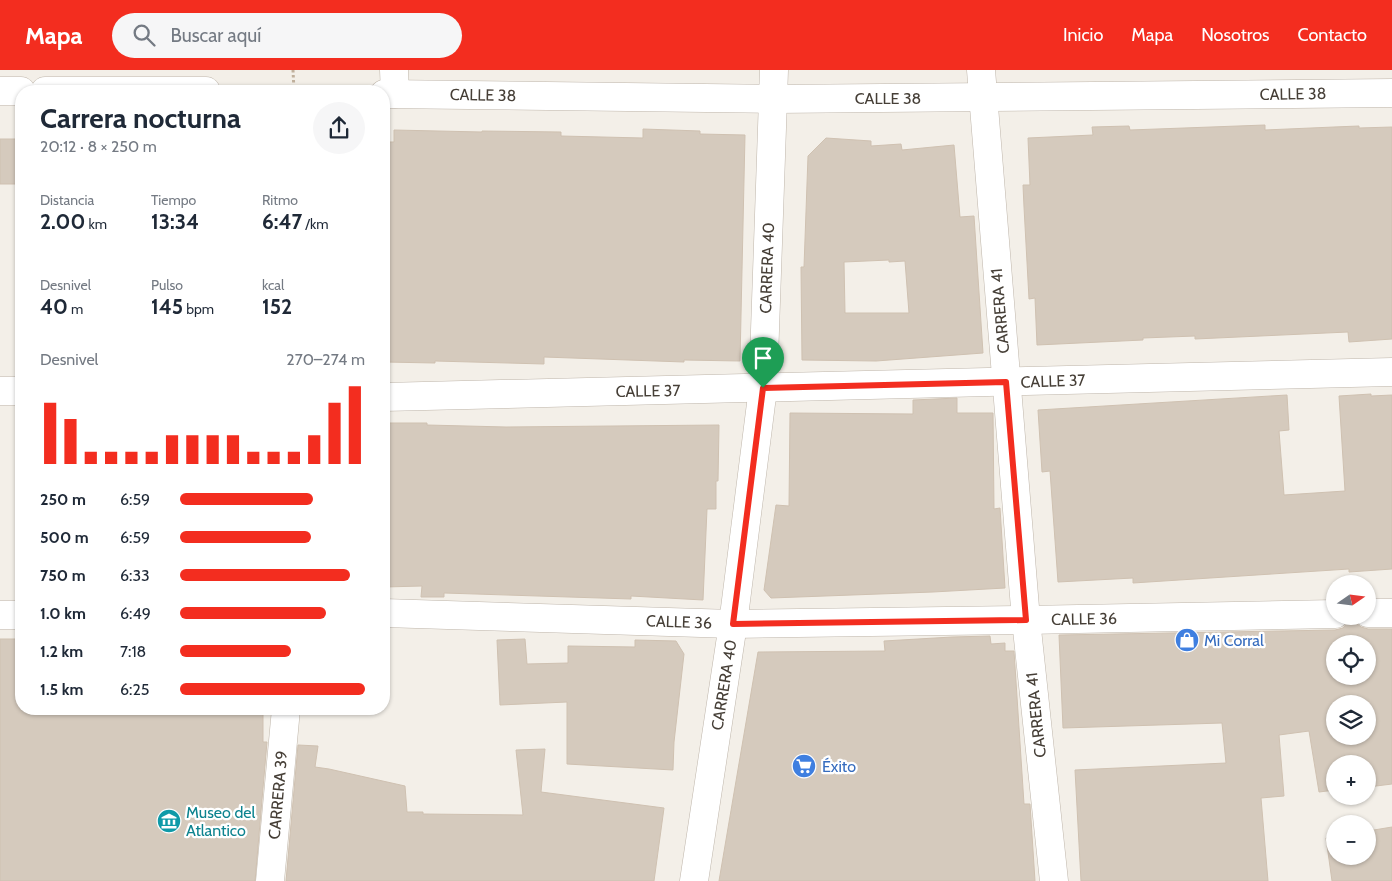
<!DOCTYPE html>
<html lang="es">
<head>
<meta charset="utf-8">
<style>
  body { margin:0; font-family:Cabin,sans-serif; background:#f6f6f7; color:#1f2937; height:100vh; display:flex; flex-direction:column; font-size:19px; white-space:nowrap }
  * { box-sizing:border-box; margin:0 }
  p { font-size:16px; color:#747a83 }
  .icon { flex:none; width:28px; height:28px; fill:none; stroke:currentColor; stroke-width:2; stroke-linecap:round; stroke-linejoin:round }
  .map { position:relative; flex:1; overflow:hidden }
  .drawer { position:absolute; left:15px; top:15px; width:375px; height:630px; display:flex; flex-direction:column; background:#fff; border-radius:20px; box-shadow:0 1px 4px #0004 }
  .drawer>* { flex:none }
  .needle { width:32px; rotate:76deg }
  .tools { position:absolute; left:1326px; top:505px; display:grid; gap:10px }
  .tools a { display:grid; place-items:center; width:50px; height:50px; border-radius:50%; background:#fff; box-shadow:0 1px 4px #0004; font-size:25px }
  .pin { position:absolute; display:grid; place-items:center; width:42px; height:42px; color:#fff; margin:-51px -21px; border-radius:50% 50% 50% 0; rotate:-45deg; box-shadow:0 0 5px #0007 }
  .pin .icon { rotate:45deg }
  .round { display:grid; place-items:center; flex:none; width:52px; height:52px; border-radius:26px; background:#f6f6f7 }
  .head { display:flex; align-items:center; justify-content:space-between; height:85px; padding:0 25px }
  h1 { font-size:28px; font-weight:700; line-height:38px }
  .figures { display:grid; grid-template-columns:repeat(3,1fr); gap:8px; height:85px; padding:5px 25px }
  .figures div { display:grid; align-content:center }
  .figures b { font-size:21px; font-weight:700 }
  .figures small { font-size:14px; font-weight:400 }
  .figures p { font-size:14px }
  .chart { height:140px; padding:10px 25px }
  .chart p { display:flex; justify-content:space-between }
  .chart svg { width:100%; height:90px; margin-top:5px; stroke:#f32d1f; stroke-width:6 }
  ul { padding:0 25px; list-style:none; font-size:16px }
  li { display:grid; grid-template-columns:80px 60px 1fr; align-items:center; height:38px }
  li i { height:12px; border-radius:6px; background:#f32d1f }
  header { display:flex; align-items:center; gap:30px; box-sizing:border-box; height:70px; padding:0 25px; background:#f32d1f; color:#fff }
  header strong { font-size:24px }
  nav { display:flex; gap:28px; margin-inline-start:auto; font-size:18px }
  .search { width:350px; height:45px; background:#f6f6f7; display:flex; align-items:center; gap:12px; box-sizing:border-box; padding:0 18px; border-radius:28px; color:#747a83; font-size:19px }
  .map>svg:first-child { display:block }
</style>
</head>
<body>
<header>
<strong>Mapa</strong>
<div class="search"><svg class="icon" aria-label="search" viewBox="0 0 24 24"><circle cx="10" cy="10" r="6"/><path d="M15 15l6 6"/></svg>Buscar aquí</div>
<nav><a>Inicio</a><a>Mapa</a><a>Nosotros</a><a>Contacto</a></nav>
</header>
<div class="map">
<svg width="1392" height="811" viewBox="0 0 1392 811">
  <rect width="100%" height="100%" fill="#f3efe8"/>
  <g fill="#d5cabd" stroke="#cfc1b1" fill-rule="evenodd">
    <path d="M1265,55v5l69,-3 25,-1v2l33,-1v212l-43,3 -1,-10 -153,7v-3l-52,2v2l-106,5 -2,-47 -6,1 -5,-92 -1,-22h7l-2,-47 65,-3 -1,-8 37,-1 1,4z"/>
    <path d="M643,59l57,2v3l45,1 -5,226 -56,-1v2l-140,-5v7l-109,-3v2l-50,-1 2,-89 -3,-1v-130h10v-12l88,2v-1l79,1v4l82,2z"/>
    <path d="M826,68l45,3v5l30,-2 1,6 52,-5 6,72 14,-1 9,137 -107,8 -74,-1 -1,-93h3l4,-111zM889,190v2l16,-1 4,52h-64l-1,-51z"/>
    <rect x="0" y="69" width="21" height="45"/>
    <path d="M1371,324v2l21,-1v174l-43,3v-3l-216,14v-5l-75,4 -8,-111 -8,1 -4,-62 249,-15 2,35 -10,1 5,64 61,-4 -6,-95z"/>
    <path d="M957,328v15h36l1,96 6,-1 5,80 -72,4 -162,6 -7,-8 12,-85 13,1 1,-93 123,1v-14z"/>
    <path d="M384,353h43v2l79,2 213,-2 -1,56h-2v28h-9l-4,91 -72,-4v3l-187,-6v4h-23l1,-11 -38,1z"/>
    <path d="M1348,552h7l6,5 7,2h24v155l-24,3v-23h-33v26l-16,2 -10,-61 -30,4 5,61 -23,2 7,83h-187l-6,-111 151,-7 -4,-40 -159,5 -4,-93 276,-5 8,-2zM1335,574h33v32h-33zM1335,634h33v32h-33z"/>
    <path d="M990,566l1,8 14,-1v8h9l10,153h6l5,77h-316l39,-229 127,-1 -1,-10 68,-4z"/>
    <path d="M0,569h21v70h242v33h4l-12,139h-255z"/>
    <path d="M525,569l2,25 41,-1v-17l67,1v-7l41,1 8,13 -10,88 -1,28 -106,-6v-62l-67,3 -3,-65z"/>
    <path d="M298,675l20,1 -3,21 14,2 76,17 2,26h16v2l100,1 -7,-65 29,-1 -4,43 123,16 -10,73h-368z"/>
    <path d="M1392,757v54h-60l-6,-43 9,-2v20h33v-25z"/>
  </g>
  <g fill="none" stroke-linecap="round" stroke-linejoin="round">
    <g stroke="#bfb6ab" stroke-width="29">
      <g id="minor">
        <path d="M394,0l1,24"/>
        <path d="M981,0l45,550 28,261"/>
        <path d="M0,21h21"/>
        <path d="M45,21h161"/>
        <path d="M384,24l390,5 618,-6"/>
        <path d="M0,321h21"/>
        <path d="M384,327l1008,-25"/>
        <path d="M384,543l349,11 293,-4 309,-6"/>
        <path d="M1368,543h24"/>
        <path d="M0,545h21"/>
        <path d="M270,811l16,-172"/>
        <path d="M694,811l39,-257 30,-236 11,-318"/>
      </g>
    </g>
    <path stroke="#c0b09c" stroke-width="3" stroke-dasharray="2.5 2.5" stroke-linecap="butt" d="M293,0l1,21"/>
    <use href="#minor" stroke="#fff" stroke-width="28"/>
  </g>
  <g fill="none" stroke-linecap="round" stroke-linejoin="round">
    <g stroke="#fff" stroke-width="10">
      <path id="route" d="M1006,312l20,238 -293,4 30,-236z"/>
    </g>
    <use href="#route" stroke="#f32d1f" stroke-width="6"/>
  </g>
  <defs>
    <g id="shop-disc" transform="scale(1.25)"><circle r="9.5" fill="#3f7fe0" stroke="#fff"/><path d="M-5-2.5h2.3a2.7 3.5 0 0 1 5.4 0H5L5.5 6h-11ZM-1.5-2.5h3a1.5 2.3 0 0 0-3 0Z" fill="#fff"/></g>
    <g id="supermarket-disc" transform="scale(1.25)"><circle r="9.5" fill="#3f7fe0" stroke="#fff"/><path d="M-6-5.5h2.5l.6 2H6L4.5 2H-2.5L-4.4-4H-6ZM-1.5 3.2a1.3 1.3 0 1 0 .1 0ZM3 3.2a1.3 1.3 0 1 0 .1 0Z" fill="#fff"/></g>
    <g id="museum-disc" transform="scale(1.25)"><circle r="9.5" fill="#0f9aa8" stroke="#fff"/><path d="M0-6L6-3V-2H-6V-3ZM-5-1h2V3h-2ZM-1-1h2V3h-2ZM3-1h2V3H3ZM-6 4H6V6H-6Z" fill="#fff"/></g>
  </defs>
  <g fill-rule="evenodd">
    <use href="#shop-disc" x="1187" y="570"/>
    <use href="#supermarket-disc" x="804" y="696"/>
    <use href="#museum-disc" x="169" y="751"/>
  </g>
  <g text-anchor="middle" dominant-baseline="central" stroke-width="4.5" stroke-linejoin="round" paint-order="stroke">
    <g font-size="16" fill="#463f37" stroke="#fff">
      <text transform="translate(1293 24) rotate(-1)">CALLE 38</text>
      <text transform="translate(483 25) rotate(1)">CALLE 38</text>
      <text x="888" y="28">CALLE 38</text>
      <text transform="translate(767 198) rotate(-88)">CARRERA 40</text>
      <text transform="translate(1000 241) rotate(-95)">CARRERA 41</text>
      <text transform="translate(1053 311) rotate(-2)">CALLE 37</text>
      <text transform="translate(648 321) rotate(-1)">CALLE 37</text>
      <text transform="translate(1084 549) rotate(-1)">CALLE 36</text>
      <text transform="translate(679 552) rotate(2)">CALLE 36</text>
      <text transform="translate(724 615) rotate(-81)">CARRERA 40</text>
      <text transform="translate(1036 645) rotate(-96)">CARRERA 41</text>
      <text transform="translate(278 725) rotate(-85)">CARRERA 39</text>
    </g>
    <g font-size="16" fill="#366cbe" stroke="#fff" text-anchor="start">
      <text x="1204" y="570">Mi Corral</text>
      <text x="822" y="696">Éxito</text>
    </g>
    <g font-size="16" fill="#0d838f" stroke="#fff" text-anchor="start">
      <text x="186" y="742">Museo del<tspan x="186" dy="18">Atlantico</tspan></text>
    </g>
  </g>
</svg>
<div class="tools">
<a><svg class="needle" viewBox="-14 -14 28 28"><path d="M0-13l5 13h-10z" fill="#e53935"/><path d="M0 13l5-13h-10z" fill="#747a83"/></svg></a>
<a><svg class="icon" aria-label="locate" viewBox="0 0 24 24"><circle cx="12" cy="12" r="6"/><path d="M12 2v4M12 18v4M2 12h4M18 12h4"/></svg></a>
<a><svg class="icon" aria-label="layers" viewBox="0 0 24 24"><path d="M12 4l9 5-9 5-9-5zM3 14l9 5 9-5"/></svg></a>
<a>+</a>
<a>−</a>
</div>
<div class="pin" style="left:763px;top:318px;background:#1e9e55"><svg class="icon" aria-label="arrive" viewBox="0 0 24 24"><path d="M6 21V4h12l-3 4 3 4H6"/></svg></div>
<section class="drawer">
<div class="head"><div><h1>Carrera nocturna</h1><p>20:12 · 8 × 250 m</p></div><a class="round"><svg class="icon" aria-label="share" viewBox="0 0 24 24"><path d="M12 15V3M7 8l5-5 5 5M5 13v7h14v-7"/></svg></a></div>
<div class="figures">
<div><p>Distancia</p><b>2.00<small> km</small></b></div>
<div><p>Tiempo</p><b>13:34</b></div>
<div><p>Ritmo</p><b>6:47<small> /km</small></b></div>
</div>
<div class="figures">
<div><p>Desnivel</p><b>40<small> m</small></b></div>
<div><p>Pulso</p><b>145<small> bpm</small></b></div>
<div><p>kcal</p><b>152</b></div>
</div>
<div class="chart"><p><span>Desnivel</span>270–274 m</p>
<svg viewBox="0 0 160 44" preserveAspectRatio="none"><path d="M5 44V14M15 44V22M25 44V38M35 44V38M45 44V38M55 44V38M65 44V30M75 44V30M85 44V30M95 44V30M105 44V38M115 44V38M125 44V38M135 44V30M145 44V14M155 44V6"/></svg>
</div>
<ul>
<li><b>250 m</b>6:59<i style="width:72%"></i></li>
<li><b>500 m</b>6:59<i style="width:71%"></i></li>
<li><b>750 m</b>6:33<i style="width:92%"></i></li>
<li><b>1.0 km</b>6:49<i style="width:79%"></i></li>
<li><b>1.2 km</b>7:18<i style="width:60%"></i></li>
<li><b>1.5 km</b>6:25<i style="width:100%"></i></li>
</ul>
</section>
</div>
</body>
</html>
